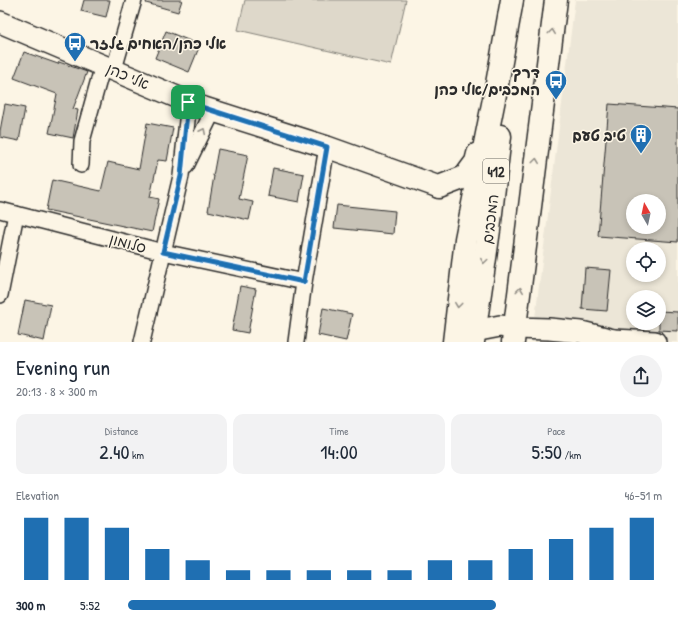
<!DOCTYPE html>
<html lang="en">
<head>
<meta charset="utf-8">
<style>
  body { margin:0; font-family:"Patrick Hand","Playpen Sans Hebrew",sans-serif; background:#f2f2f3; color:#1f2937; height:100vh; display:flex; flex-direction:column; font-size:15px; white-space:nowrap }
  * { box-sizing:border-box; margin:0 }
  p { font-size:13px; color:#747a83 }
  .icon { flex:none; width:22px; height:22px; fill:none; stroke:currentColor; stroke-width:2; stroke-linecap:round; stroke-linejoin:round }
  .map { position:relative; height:342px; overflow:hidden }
  .panel { display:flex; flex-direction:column; background:#fff; flex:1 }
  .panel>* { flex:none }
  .needle { width:26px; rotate:351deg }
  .fabs { position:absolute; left:626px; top:194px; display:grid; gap:8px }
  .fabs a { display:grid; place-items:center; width:40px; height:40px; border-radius:50%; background:#fff; box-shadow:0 2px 6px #0003; font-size:20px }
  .pin { position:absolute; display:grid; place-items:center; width:34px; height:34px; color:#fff; margin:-17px; border-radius:8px; box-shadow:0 2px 6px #0006 }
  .round { display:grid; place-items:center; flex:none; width:42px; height:42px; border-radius:21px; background:#f2f2f3 }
  .head { display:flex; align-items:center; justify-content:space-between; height:68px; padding:0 16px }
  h1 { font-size:22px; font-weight:600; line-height:30px }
  .stats { display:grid; grid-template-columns:repeat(3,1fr); gap:6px; height:68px; padding:4px 16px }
  .stats div { display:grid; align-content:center; border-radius:10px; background:#f2f2f3; text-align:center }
  .stats b { font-size:20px; font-weight:600 }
  .stats small { font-size:11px; font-weight:400 }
  .stats p { font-size:11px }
  .chart { height:112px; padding:8px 16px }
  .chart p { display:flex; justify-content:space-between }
  .chart svg { width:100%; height:72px; margin-top:4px; stroke:#1f6fb2; stroke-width:6 }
  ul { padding:0 16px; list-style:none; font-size:13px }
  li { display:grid; grid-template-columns:64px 48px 1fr; align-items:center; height:30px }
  li i { height:10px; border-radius:5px; background:#1f6fb2 }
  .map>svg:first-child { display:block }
</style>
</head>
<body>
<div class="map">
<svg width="678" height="342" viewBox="0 0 678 342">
  <rect width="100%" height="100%" fill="#fcf5e5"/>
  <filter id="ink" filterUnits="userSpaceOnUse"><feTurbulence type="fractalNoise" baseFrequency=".025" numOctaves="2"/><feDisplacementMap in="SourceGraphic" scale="8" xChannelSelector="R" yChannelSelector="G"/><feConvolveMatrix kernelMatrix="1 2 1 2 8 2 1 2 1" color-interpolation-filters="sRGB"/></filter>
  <g filter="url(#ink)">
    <path fill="#ece6d7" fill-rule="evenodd" d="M575,0h103v342h-146zM633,201h26v26h-26zM633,249h26v26h-26zM633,297h26v26h-26z"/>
    <path fill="#ded8ca" stroke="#84827a" d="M245,0h161l-15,65 -153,-35z"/>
    <g fill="#c8c3b7" stroke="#2b2b2b" fill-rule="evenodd">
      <path d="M84,0h26l-4,17 -25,-6z"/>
      <path d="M147,0h35l-4,12 -32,-9z"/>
      <path d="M166,31l34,14 -11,27 -34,-14z"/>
      <path d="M24,52l34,12 1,-2 28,10 -14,37 5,1 -5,28 -24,-5 8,-39 -43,-16z"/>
      <path d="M5,104l20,4 -6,33 -19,-4v-6z"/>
      <path d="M609,104l69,5v133l-80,-6zM633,201h26v26h-26z"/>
      <path d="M147,123l26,5 -6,33 -9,-1 -8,37 9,2 -7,33 -106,-22 6,-30 49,11 7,-29 31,7z"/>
      <path d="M218,149l30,6 -9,44 14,3 -4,18 -41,-9 6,-35h-1z"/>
      <path d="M273,168l31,6 -5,28 -31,-6z"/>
      <path d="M337,205l58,6 -2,23 -59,-6z"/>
      <path d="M585,268l26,2 -4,41 -25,-2z"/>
      <path d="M240,286l16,3 -8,44 -16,-3z"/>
      <path d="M25,300l26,5 -7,36 -26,-6z"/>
      <path d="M323,308l29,6 -6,27 -28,-6z"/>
      <path d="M659,311l19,1v19l-19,-1z"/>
    </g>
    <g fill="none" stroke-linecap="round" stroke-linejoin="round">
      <g stroke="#2b2b2b" stroke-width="18">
        <g id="street">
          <path d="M114,69l20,-69"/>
          <path d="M81,165l1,-24 21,-76"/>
          <path d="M186,166l27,-55"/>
          <path d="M0,210l163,42 141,30"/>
          <path d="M0,295l16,-81"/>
          <path d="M142,342l39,-166 8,-74"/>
          <path d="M296,342l8,-60 23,-135"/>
        </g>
      </g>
      <g stroke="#2b2b2b" stroke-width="24">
        <g id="secondary">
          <path d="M0,22l198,84 129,41 112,40"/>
          <path d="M474,331l26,-5 15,2 34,1 32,3 32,8"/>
          <path d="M598,341l15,-1 42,2"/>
        </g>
      </g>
      <g stroke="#2b2b2b" stroke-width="25">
        <g id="primary">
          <path d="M439,187l26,-10 11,-15 2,-8"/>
          <path d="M454,342l12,-103 31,-155 15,-84"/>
          <path d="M473,342l16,-112 11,-94"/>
          <path d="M513,342l43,-342"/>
        </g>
      </g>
      <use href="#street" stroke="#fcf5e5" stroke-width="15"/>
      <use href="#secondary" stroke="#fcf5e5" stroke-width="21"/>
      <use href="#primary" stroke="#fcf5e5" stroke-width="22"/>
    </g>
    <defs><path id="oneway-chevron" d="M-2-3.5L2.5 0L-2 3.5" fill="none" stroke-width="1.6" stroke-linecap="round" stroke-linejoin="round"/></defs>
    <g stroke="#949088">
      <use href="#oneway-chevron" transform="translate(552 32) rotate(-83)"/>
      <use href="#oneway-chevron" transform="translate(203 131) rotate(-64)"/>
      <use href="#oneway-chevron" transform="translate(536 161) rotate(-83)"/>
      <use href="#oneway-chevron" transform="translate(484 261) rotate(98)"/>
      <use href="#oneway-chevron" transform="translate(520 290) rotate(-83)"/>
      <use href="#oneway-chevron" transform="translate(458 305) rotate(97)"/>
    </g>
  </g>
  <g fill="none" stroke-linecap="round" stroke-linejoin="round" filter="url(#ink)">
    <g stroke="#fff" stroke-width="8">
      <path id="route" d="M188,102l10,4 129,41 -23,135 -141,-30 18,-76z"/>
    </g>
    <use href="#route" stroke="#1f6fb2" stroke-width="5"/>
  </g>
  <defs>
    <g id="bus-pin" transform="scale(1.15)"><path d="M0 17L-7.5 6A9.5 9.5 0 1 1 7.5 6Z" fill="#1f6fb2" stroke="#fcf5e5"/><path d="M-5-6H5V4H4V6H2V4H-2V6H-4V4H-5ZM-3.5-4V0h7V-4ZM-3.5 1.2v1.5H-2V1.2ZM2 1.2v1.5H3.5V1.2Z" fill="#fff"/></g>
    <g id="building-pin" transform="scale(1.15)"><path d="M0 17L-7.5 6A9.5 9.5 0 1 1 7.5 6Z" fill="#1f6fb2" stroke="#fcf5e5"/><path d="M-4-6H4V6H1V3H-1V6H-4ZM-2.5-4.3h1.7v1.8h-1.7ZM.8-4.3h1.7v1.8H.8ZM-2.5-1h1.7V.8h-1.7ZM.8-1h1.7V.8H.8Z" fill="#fff"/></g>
  </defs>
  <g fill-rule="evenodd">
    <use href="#bus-pin" x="75" y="43"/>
    <use href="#bus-pin" x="556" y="81"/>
    <use href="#building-pin" x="641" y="135"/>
  </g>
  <g text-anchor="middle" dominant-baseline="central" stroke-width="3" stroke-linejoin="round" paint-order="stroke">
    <rect fill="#fcf5e5" stroke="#6a6863" stroke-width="1" x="483" y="159" width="26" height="24" rx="3"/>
    <g font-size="14" font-weight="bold" fill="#2b2b2b">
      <text x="496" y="171">412</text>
    </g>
    <g font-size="15" font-weight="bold" fill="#2b2b2b" stroke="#fcf5e5" text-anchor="end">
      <text x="90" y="43" text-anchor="start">אלי כהן/האחים גלזר</text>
      <text x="540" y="72">דרך<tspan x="540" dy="17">המכבים/אלי כהן</tspan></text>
      <text x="626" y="135">טיב טעם</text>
    </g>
    <g font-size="15" fill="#2b2b2b" stroke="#fcf5e5">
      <text transform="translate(128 76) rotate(23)">אלי כהן</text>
      <text transform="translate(490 219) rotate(-83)">המכבים</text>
      <text transform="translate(128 243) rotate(15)">סלומון</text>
    </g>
  </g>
</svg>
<div class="fabs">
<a><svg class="needle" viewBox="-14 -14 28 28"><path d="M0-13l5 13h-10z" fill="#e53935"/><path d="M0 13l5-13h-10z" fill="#747a83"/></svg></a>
<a><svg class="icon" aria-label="locate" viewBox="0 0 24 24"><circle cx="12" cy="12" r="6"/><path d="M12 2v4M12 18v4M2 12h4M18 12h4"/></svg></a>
<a><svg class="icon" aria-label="layers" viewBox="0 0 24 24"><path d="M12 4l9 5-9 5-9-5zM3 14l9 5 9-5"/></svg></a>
</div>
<div class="pin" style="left:188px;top:102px;background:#1e9e55"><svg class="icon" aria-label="arrive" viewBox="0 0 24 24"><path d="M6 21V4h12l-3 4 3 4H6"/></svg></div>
</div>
<section class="panel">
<div class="head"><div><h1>Evening run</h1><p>20:13 · 8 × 300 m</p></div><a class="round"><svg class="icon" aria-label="share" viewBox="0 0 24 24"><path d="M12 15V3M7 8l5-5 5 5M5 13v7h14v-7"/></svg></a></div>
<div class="stats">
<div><p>Distance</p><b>2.40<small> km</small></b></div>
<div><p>Time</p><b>14:00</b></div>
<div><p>Pace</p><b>5:50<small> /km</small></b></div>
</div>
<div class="chart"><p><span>Elevation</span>46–51 m</p>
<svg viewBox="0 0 160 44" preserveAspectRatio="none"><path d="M5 44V6M15 44V6M25 44V12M35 44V25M45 44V32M55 44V38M65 44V38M75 44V38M85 44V38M95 44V38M105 44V32M115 44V32M125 44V25M135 44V19M145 44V12M155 44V6"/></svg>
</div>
<ul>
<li><b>300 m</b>5:52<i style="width:69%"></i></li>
</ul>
</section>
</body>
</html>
